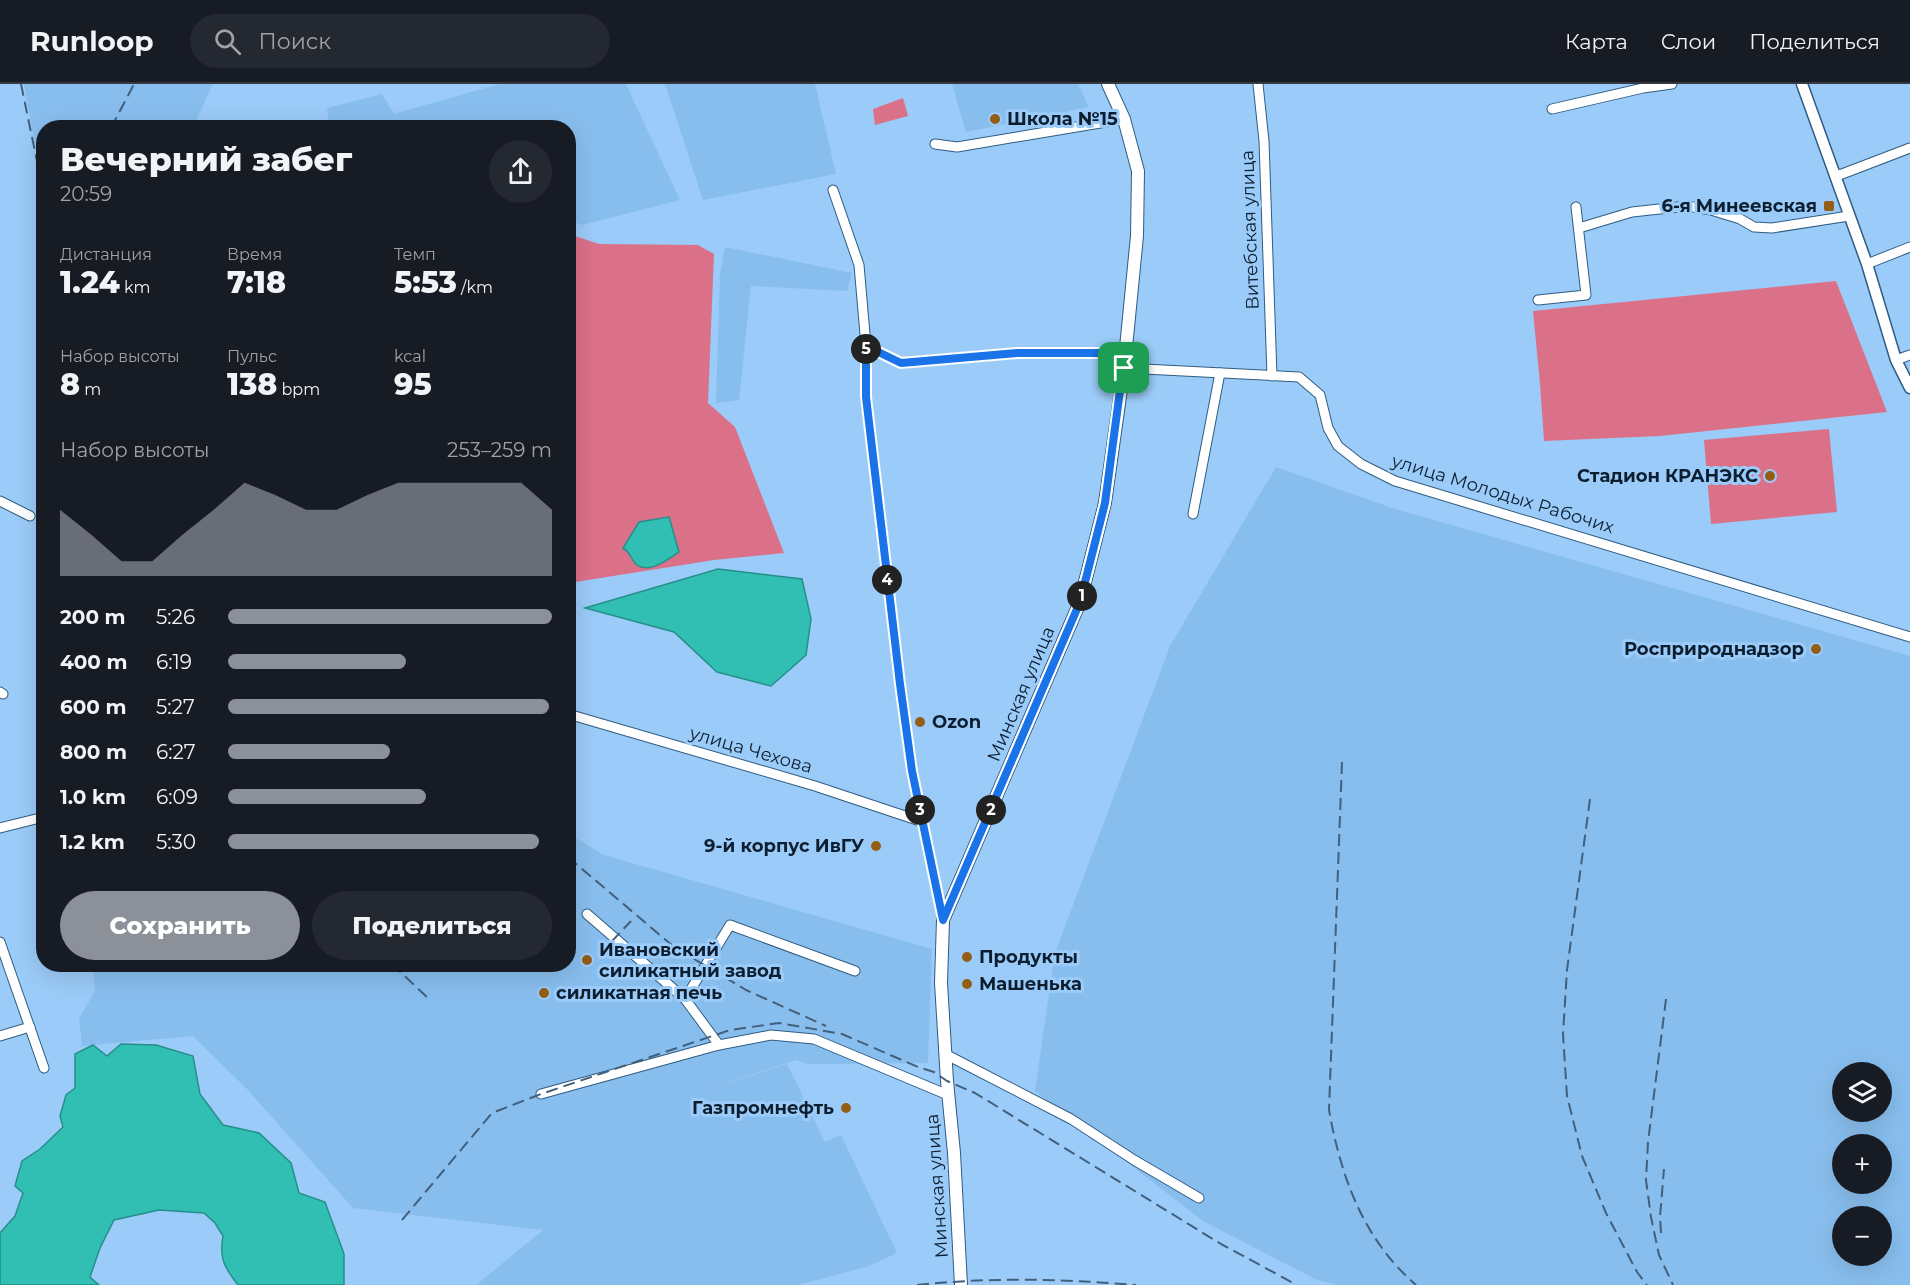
<!DOCTYPE html>
<html lang="ru">
<head>
<meta charset="utf-8">
<style>
  body { margin:0; font-family:Montserrat,sans-serif; background:#242831; color:#f1f3f6; height:100vh; display:flex; flex-direction:column; font-size:22px; white-space:nowrap }
  * { box-sizing:border-box; margin:0 }
  p { font-size:20px; color:#9ea1a6 }
  .icon { flex:none; width:33px; height:33px; fill:none; stroke:currentColor; stroke-width:2; stroke-linecap:round; stroke-linejoin:round }
  .map { position:relative; flex:1; overflow:hidden }
  .sheet { position:absolute; left:36px; top:36px; width:540px; height:852px; display:flex; flex-direction:column; background:#171b24; border-radius:24px; box-shadow:0 6px 24px #0002 }
  .sheet>* { flex:none }
  .fabs { position:absolute; left:1832px; top:978px; display:grid; gap:12px }
  .fabs a { display:grid; place-items:center; width:60px; height:60px; border-radius:50%; background:#171b24; box-shadow:0 6px 24px #0002; font-size:30px }
  .pin { position:absolute; display:grid; place-items:center; width:51px; height:51px; color:#fff; margin:-26px; border-radius:12px; box-shadow:0 3px 9px #0006 }
  .km { position:absolute; width:30px; height:30px; margin:-15px; border-radius:50%; background:#222; color:#fff; font-size:16px; line-height:30px; text-align:center }
  .round { display:grid; place-items:center; flex:none; width:63px; height:63px; border-radius:32px; background:#242831 }
  .summary { display:flex; align-items:center; justify-content:space-between; height:102px; padding:0 24px }
  h1 { font-size:33px; font-weight:800; line-height:45px }
  .stats { display:grid; grid-template-columns:repeat(3,1fr); gap:9px; height:102px; padding:6px 24px }
  .stats div { display:grid; align-content:center }
  .stats b { font-size:30px; font-weight:800 }
  .stats small { font-size:16px; font-weight:400 }
  .stats p { font-size:16px }
  .chart { height:168px; padding:12px 24px }
  .chart p { display:flex; justify-content:space-between }
  .chart svg { width:100%; height:108px; margin-top:6px; fill:#8c9099; opacity:.7 }
  .button { display:flex; gap:12px; margin-top:auto; padding:12px 24px }
  .button a { flex:1; height:69px; border-radius:36px; background:#8c9099; color:#fff; font-size:24px; font-weight:800; line-height:69px; text-align:center }
  .button a+a { background:#242831; color:#f1f3f6 }
  ul { padding:0 24px; list-style:none; font-size:20px }
  li { display:grid; grid-template-columns:96px 72px 1fr; align-items:center; height:45px }
  li i { height:15px; border-radius:8px; background:#8c9099 }
  header { display:flex; align-items:center; gap:36px; box-sizing:border-box; height:84px; padding:0 30px; background:#171b24; border-bottom:2px solid #363941 }
  header strong { font-size:28px }
  nav { display:flex; gap:33px; margin-inline-start:auto; font-size:21px }
  .search { width:420px; height:54px; background:#242831; display:flex; align-items:center; gap:15px; box-sizing:border-box; padding:0 21px; border-radius:33px; color:#9ea1a6; font-size:22px }
  .map>svg:first-child { display:block }
</style>
</head>
<body>
<header>
<strong>Runloop</strong>
<div class="search"><svg class="icon" aria-label="search" viewBox="0 0 24 24"><circle cx="10" cy="10" r="6"/><path d="M15 15l6 6"/></svg>Поиск</div>
<nav><a>Карта</a><a>Слои</a><a>Поделиться</a></nav>
</header>
<div class="map">
<svg width="1910" height="1201" viewBox="0 0 1910 1201">
  <rect width="100%" height="100%" fill="#9bcbf8"/>
  <g fill="#88beee" fill-rule="evenodd">
    <path d="M24,0h189l-19,41 3,2 -153,1 -1,61z"/>
    <path d="M499,0h127l54,116 -98,25 -13,-5 -1,-92 -239,-1 -2,-19 55,-14 12,20z"/>
    <path d="M665,0h150l21,90 -133,26z"/>
    <path d="M952,0h126l11,23 -123,25z"/>
    <path d="M725,163l127,26 -5,18 -96,-5 -12,114 -23,3 4,-128z"/>
    <path d="M1276,383l116,41 518,148v629h-573l-20,-5 -114,-59 -168,-130 20,-138 115,-307zM1842,988h39v40h-39zM1842,1060h39v40h-39zM1842,1132h39v40h-39z"/>
    <path d="M569,750l35,21 328,94 -4,114 -120,1 -12,-4 -91,30 82,-26 38,78 16,-7 56,118 -31,14 -68,18h-322l67,-55 -190,-22 -107,-120 -53,-52 -111,10 -3,-28 16,-27 -2,-26 475,-1z"/>
  </g>
  <g fill="#db7189">
    <path d="M903,14l5,18 -33,9 -2,-16z"/>
    <path d="M569,150l30,10 99,1 16,9 -6,149 27,24 49,126 -70,7 -145,23z"/>
    <path d="M1836,197l51,131 -227,24 -116,5 -4,-57 -7,-73z"/>
    <path d="M1829,345l8,83 -126,12 -7,-84z"/>
  </g>
  <g fill="#31bfb3" stroke="#268f8b" stroke-width="1.5">
    <path d="M669,433l10,35c-10,7 -32,24 -44,11 -5,-6 -5,-11 -12,-15l16,-26z"/>
    <path d="M718,485l84,10 9,40 -5,36 -35,31 -54,-14 -43,-40 -89,-24z"/>
    <path d="M121,960l35,1 37,11 7,38 23,31 36,8 32,30 8,30 26,9 19,52v31h-106c-14,-18 -19,-27 -15,-49l-8,-13 -11,-10 -45,-3 -45,10 -14,28 -10,29 9,8h-99v-52l15,-17 8,-23 -8,-7 7,-25 18,-12 23,-22 -3,-11 6,-21 9,-7v-34l18,-9 14,11z"/>
  </g>
  <g fill="none" stroke-linecap="round" stroke-linejoin="round">
    <g stroke="#2f5c82" stroke-width="11">
      <g id="minor">
        <path d="M1258,0l6,57 8,235"/>
        <path d="M1552,25l91,-21 29,-4"/>
        <path d="M935,60l22,3 167,-28"/>
        <path d="M1835,91l7,-1 68,-26"/>
        <path d="M833,106l26,75 7,81v51l34,287 12,87 31,149"/>
        <path d="M1579,144l53,-16 55,-6 24,4 29,9 14,8 18,1 77,-12"/>
        <path d="M1867,180l43,-17"/>
        <path d="M1538,216l48,-5 -10,-88"/>
        <path d="M866,262l35,17 116,-10h108"/>
        <path d="M1896,276l14,-5"/>
        <path d="M1124,284l175,9 21,18 8,33 10,18 23,18 34,17 515,156"/>
        <path d="M0,417l30,15"/>
        <path d="M1193,430l27,-141"/>
        <path d="M0,608l3,2"/>
        <path d="M568,630l247,72 108,36"/>
        <path d="M0,744l44,-11"/>
        <path d="M587,830l98,85"/>
        <path d="M0,858l44,126"/>
        <path d="M0,952l30,-9"/>
        <path d="M719,961l-34,-46 45,-74 125,46"/>
        <path d="M945,970l126,65 63,41 65,38"/>
        <path d="M541,1010l178,-49 52,-10 43,4 134,56"/>
      </g>
    </g>
    <g stroke="#2f5c82" stroke-width="13">
      <path id="tertiary" d="M1802,0l65,180 29,96 14,28"/>
    </g>
    <g stroke="#2f5c82" stroke-width="14">
      <path id="secondary" d="M961,1201l-7,-132 -7,-72 -6,-98 2,-63 137,-318 25,-99 19,-135 13,-132 1,-65 -14,-52 -16,-35"/>
    </g>
    <use href="#minor" stroke="#fff" stroke-width="9"/>
    <use href="#tertiary" stroke="#fff" stroke-width="10"/>
    <use href="#secondary" stroke="#fff" stroke-width="12"/>
    <g stroke="#425f7b" stroke-width="2" stroke-dasharray="12 6" stroke-linecap="butt">
      <path d="M21,0l23,111"/>
      <path d="M111,44l23,-44"/>
      <path d="M1342,678l-13,348c12,67 34,129 87,175"/>
      <path d="M1590,715l-23,171 -4,64 4,62 15,60 24,57 31,59 10,13"/>
      <path d="M568,773l106,90 72,43 80,36"/>
      <path d="M599,871l32,-34"/>
      <path d="M392,880l38,36"/>
      <path d="M418,880l14,10"/>
      <path d="M1666,915l-18,143 -2,38 5,37 8,38 14,30"/>
      <path d="M402,1136l90,-107 49,-19 189,-64 49,-7 63,11 76,33 16,5 13,9 28,12 246,151 76,41"/>
      <path d="M1661,1149l-1,-16 4,-48"/>
      <path d="M917,1201c75,-8 144,-6 219,0"/>
    </g>
  </g>
  <g fill="none" stroke-linecap="round" stroke-linejoin="round">
    <g stroke="#fff" stroke-width="12">
      <path id="route" d="M866,262l35,17 116,-10h108l-20,150 -25,99 -137,318 -31,-149 -12,-87 -34,-287z"/>
    </g>
    <use href="#route" stroke="#1a73e8" stroke-width="8"/>
  </g>
  <g fill="#945d16" stroke="#9bcbf8" stroke-width="2">
    <circle cx="995" cy="35" r="6"/>
    <rect x="1823" y="116" width="12" height="12" rx="3"/>
    <circle cx="1770" cy="392" r="6"/>
    <circle cx="1816" cy="565" r="6"/>
    <circle cx="920" cy="638" r="6"/>
    <circle cx="876" cy="762" r="6"/>
    <circle cx="967" cy="873" r="6"/>
    <circle cx="587" cy="876" r="6"/>
    <circle cx="967" cy="900" r="6"/>
    <circle cx="544" cy="909" r="6"/>
    <circle cx="846" cy="1024" r="6"/>
  </g>
  <g text-anchor="middle" dominant-baseline="central" stroke-width="6" stroke-linejoin="round" paint-order="stroke">
    <g font-size="18" font-weight="bold" fill="#0c1e2f" stroke="#9bcbf8" text-anchor="start">
      <text x="1007" y="35">Школа №15</text>
      <text x="1817" y="122" text-anchor="end">6-я Минеевская</text>
      <text x="1758" y="392" text-anchor="end">Стадион КРАНЭКС</text>
      <text x="1804" y="565" text-anchor="end">Росприроднадзор</text>
      <text x="932" y="638">Ozon</text>
      <text x="864" y="762" text-anchor="end">9-й корпус ИвГУ</text>
      <text x="599" y="866">Ивановский<tspan x="599" dy="21">силикатный завод</tspan></text>
      <text x="979" y="873">Продукты</text>
      <text x="979" y="900">Машенька</text>
      <text x="556" y="909">силикатная печь</text>
      <text x="834" y="1024" text-anchor="end">Газпромнефть</text>
    </g>
    <g font-size="18" fill="#0c1e2f" stroke="#9bcbf8">
      <text transform="translate(1250 146) rotate(-92)">Витебская улица</text>
      <text transform="translate(1503 410) rotate(17)">улица Молодых Рабочих</text>
      <text transform="translate(1021 610) rotate(-67)">Минская улица</text>
      <text transform="translate(751 666) rotate(16)">улица Чехова</text>
      <text transform="translate(937 1102) rotate(-94)">Минская улица</text>
    </g>
  </g>
</svg>
<div class="fabs">
<a><svg class="icon" aria-label="layers" viewBox="0 0 24 24"><path d="M12 4l9 5-9 5-9-5zM3 14l9 5 9-5"/></svg></a>
<a>+</a>
<a>−</a>
</div>
<div class="pin" style="left:1124px;top:284px;background:#1e9e55"><svg class="icon" aria-label="arrive" viewBox="0 0 24 24"><path d="M6 21V4h12l-3 4 3 4H6"/></svg></div>
<b class="km" style="left:1082px;top:512px">1</b>
<b class="km" style="left:991px;top:726px">2</b>
<b class="km" style="left:920px;top:726px">3</b>
<b class="km" style="left:887px;top:496px">4</b>
<b class="km" style="left:866px;top:265px">5</b>
<section class="sheet">
<div class="summary"><div><h1>Вечерний забег</h1><p>20:59</p></div><a class="round"><svg class="icon" aria-label="share" viewBox="0 0 24 24"><path d="M12 15V3M7 8l5-5 5 5M5 13v7h14v-7"/></svg></a></div>
<div class="stats">
<div><p>Дистанция</p><b>1.24<small> km</small></b></div>
<div><p>Время</p><b>7:18</b></div>
<div><p>Темп</p><b>5:53<small> /km</small></b></div>
</div>
<div class="stats">
<div><p>Набор высоты</p><b>8<small> m</small></b></div>
<div><p>Пульс</p><b>138<small> bpm</small></b></div>
<div><p>kcal</p><b>95</b></div>
</div>
<div class="chart"><p><span>Набор высоты</span>253–259 m</p>
<svg viewBox="0 0 160 44" preserveAspectRatio="none"><path d="M0 44V17L10 27L20 38L30 38L40 27L50 17L60 6L70 11L80 17L90 17L100 11L110 6L120 6L130 6L140 6L150 6L160 17V44z"/></svg>
</div>
<ul>
<li><b>200 m</b>5:26<i style="width:100%"></i></li>
<li><b>400 m</b>6:19<i style="width:55%"></i></li>
<li><b>600 m</b>5:27<i style="width:99%"></i></li>
<li><b>800 m</b>6:27<i style="width:50%"></i></li>
<li><b>1.0 km</b>6:09<i style="width:61%"></i></li>
<li><b>1.2 km</b>5:30<i style="width:96%"></i></li>
</ul>
<div class="button"><a>Сохранить</a><a>Поделиться</a></div>
</section>
</div>
</body>
</html>
